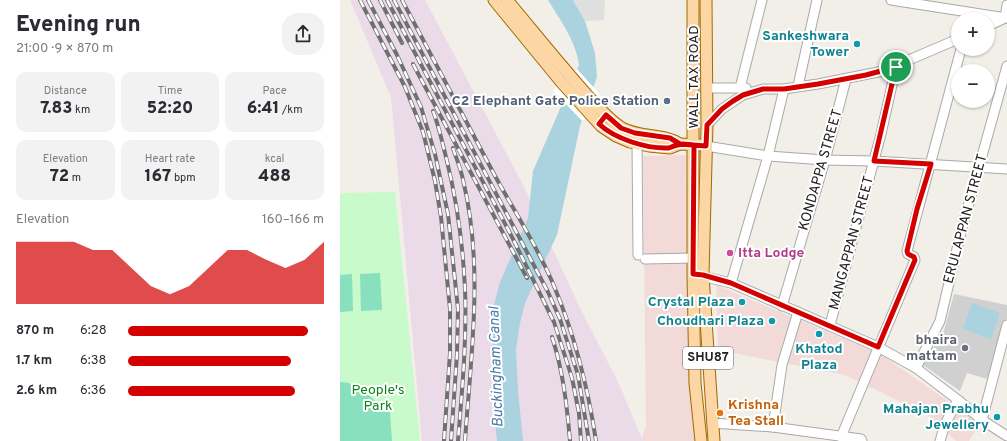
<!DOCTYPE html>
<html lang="en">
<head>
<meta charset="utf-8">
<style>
  body { margin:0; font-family:Overpass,sans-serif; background:#f2f2f3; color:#2b2b33; height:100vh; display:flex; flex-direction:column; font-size:15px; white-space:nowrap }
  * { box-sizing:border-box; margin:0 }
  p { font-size:13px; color:#7c7c81 }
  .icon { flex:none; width:22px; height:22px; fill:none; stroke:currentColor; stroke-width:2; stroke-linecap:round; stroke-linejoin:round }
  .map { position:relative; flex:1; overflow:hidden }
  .drawer { display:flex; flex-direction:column; background:#fff; width:340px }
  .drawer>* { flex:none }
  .tools { position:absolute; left:611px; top:12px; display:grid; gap:8px }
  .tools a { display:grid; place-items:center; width:44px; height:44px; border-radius:50%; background:#fff; box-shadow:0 1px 3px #0004; font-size:20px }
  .pin { position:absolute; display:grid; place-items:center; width:34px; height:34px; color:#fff; margin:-17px; border:2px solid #fff; border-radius:50%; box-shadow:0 1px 4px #0007 }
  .round { display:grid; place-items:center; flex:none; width:42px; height:42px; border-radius:16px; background:#f2f2f3 }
  .overview { display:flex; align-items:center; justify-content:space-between; height:68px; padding:0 16px }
  h1 { font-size:22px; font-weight:800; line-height:30px }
  .stats { display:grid; grid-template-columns:repeat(3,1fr); gap:6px; height:68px; padding:4px 16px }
  .stats div { display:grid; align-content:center; border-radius:10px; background:#f2f2f3; text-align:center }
  .stats b { font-size:17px; font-weight:800 }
  .stats small { font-size:11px; font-weight:400 }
  .stats p { font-size:11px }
  .chart { height:112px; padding:8px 16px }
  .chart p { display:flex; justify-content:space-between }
  .chart svg { width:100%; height:72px; margin-top:4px; fill:#d40000; opacity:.7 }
  ul { padding:0 16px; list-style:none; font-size:13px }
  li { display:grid; grid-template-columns:64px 48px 1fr; align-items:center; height:30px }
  li i { height:10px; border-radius:5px; background:#d40000 }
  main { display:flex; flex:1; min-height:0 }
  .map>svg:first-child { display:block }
</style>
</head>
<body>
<main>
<section class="drawer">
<div class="overview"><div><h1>Evening run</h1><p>21:00 · 9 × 870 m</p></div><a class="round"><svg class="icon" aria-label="share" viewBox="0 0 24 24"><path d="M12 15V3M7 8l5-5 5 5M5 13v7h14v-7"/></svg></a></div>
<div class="stats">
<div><p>Distance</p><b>7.83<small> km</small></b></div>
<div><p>Time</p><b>52:20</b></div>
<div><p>Pace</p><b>6:41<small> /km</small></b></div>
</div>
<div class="stats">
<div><p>Elevation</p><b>72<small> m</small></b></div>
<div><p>Heart rate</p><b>167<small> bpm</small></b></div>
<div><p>kcal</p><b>488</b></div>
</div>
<div class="chart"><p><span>Elevation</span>160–166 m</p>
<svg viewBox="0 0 160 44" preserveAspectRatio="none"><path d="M0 44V6L10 6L20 6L30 6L40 11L50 11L60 22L70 33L80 38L90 33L100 22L110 11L120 11L130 17L140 22L150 17L160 6V44z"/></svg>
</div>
<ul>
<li><b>870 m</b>6:28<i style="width:92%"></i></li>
<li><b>1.7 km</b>6:38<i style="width:83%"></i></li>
<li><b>2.6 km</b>6:36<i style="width:85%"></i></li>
</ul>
</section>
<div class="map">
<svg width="667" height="441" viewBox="0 0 667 441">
  <rect width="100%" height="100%" fill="#f2efe9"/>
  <path fill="#e0dfdf" d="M233,0h32l-1,20 -19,1z"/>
  <g fill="#f2dad9">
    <path d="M346,155l6,258 3,28h-52l-1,-3 4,-12 -3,-270z"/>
    <path d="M376,285l164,69 100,69 -11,18h-13l-26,-25 -85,-41 -127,-25z"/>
  </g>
  <path fill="#ebdbe8" d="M10,0h75l97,183 59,127 37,72 25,59h-221l-31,-344z"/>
  <path fill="#d0d0d0" d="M614,294l53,11v13l-20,61 -20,-6 -7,18 -37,-26 21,-34z"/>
  <path fill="#c8facc" d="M55,192l25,249h-80v-248z"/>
  <g fill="#88e0be">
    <path d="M40,273l2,37 -21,1 -1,-37z"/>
    <path d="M12,274l1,37 -13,1v-37z"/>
    <path d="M0,382c18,0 34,16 44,30h6l2,29h-52z"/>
  </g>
  <g fill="#aad3df">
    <path d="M208,0h25l12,21 10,32 2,24 -17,49 -23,109 -32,68 -5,20 -4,27 2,40 5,51h-26l-4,-39 -1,-37 2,-60 6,-23 28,-64 5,-47 46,-106c-3,-24 -19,-45 -31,-65z"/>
    <path d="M632,303l28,10 -9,26 -28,-10z"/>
  </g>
  <path fill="#fff" d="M237,69l28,31 -23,21 -29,-31z"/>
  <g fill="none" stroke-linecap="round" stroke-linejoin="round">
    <g stroke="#a9a9a9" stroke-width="11">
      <g id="minor">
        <path d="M551,0l116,18"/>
        <path d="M665,18l2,-13"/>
        <path d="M648,26l17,-8"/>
        <path d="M458,86l19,-86"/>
        <path d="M366,88h40"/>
        <path d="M400,88l22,-88"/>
        <path d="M367,125l15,-16 21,-14 20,-6h21l34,-5 65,-13 75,-32"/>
        <path d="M297,143l1,112"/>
        <path d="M366,146l62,10 57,4 49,1 133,8"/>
        <path d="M305,259l49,-1"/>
        <path d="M357,275l34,8 147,64 38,21 42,32 24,20 25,16"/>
        <path d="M391,283l37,-127 16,-67"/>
        <path d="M442,306l43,-146 21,-81"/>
        <path d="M490,325l51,-191 15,-67"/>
        <path d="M576,368l24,-47 22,-93 45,-162"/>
        <path d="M642,420l25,-95"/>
        <path d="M372,423l61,4 88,12 1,2"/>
        <path d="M433,427l9,-62 16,-53"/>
        <path d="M501,437l74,-177 -1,-3 -6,-3 -1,-3 54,-202"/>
        <path d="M600,441l5,-17 13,-24"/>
      </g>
    </g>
    <g stroke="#a06b00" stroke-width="13">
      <g id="major">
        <path d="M154,0l68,83 39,43 15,10 14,6 19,4 21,2 10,-4 20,1"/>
        <path d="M167,0c27,32 53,65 81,96 10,11 21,24 34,32 19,10 40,5 58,16"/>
        <path d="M353,0v274l2,109 6,58"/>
        <path d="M366,0l1,125 -4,150 11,166"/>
      </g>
    </g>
    <use href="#minor" stroke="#fff" stroke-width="9"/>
    <use href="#major" stroke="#fcd6a4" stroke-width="11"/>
    <g stroke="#707070" stroke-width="4">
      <g id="rail">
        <path d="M20,0l45,87 18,45 12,49 6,36 9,92v44l-6,88"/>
        <path d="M28,0l29,55 24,52 14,47 13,60 10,95 -1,45 -6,87"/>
        <path d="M40,0l22,43"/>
        <path d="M47,0l125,237 42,85 18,56 7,35 2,28"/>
        <path d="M54,0l154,292 12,27 18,56 11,66"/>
        <path d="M62,0c31,58 61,116 92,174 20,37 44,73 60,112 21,50 34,102 42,155"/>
        <path d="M73,64l114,214"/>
        <path d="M93,111c6,15 9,31 13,46 11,44 17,88 19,132 2,51 -3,102 -7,152"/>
        <path d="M113,148c3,10 8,21 10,32 21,86 8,174 2,261"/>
        <path d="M212,337c11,33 15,69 18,104"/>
      </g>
    </g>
    <use href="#rail" stroke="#fff" stroke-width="2.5" stroke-dasharray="8" stroke-linecap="butt"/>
  </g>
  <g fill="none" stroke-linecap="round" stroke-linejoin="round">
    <g stroke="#fff" stroke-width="8">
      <path id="route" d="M556,67l-30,8 -48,9 -34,5h-21l-20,6 -10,6 -11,8 -15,16 -1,21 -26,-2 -10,-6 -35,-5 -14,-5 -15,-13 -7,9c16,15 48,25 70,24 3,-1 6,-3 9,-3 5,-2 11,0 16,0l-1,129 10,1 28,8 147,64 37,-87 -1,-3 -6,-3 -1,-3 10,-42 14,-45 -57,-3 22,-94"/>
    </g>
    <use href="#route" stroke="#d40000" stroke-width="5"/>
  </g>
  <g fill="#0f9aa8" stroke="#fff" stroke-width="1.5">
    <circle cx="517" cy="44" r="4"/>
    <circle cx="402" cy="302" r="4"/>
    <circle cx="432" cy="321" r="4"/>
    <circle cx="479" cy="334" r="4"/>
    <circle cx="657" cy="417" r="4"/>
  </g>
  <circle fill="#5c6f8a" stroke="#fff" stroke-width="1.5" cx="327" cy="101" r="4"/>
  <circle fill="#d1479c" stroke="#fff" stroke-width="1.5" cx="390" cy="253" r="4"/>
  <circle fill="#6b7280" stroke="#fff" stroke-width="1.5" cx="625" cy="348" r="4"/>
  <circle fill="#e8710a" stroke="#fff" stroke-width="1.5" cx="380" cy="413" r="4"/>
  <g text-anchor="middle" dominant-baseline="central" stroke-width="4" stroke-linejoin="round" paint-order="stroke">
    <rect fill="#fff" stroke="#646464" stroke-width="1" x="343" y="347" width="50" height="22" rx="3"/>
    <g font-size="13" font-weight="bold" fill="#222">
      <text x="368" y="358">SHU87</text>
    </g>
    <g font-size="14" font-weight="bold" fill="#0d838f" stroke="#fff" text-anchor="end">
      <text x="509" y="36">Sankeshwara<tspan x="509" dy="16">Tower</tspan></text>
      <text x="394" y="302">Crystal Plaza</text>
      <text x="424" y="321">Choudhari Plaza</text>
      <text x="479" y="349" text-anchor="middle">Khatod<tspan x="479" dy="16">Plaza</tspan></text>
      <text x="649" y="409">Mahajan Prabhu<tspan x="649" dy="16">Jewellery</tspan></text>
    </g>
    <g font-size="14" fill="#222" stroke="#fff">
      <text transform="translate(354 77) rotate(-90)">WALL TAX ROAD</text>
      <text transform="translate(481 170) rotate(-74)">KONDAPPA STREET</text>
      <text transform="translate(626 219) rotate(-75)">ERULAPPAN STREET</text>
      <text transform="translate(512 243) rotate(-75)">MANGAPPAN STREET</text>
    </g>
    <g font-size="14" font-weight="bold" fill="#4e5e75" stroke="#fff" text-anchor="end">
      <text x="319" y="101">C2 Elephant Gate Police Station</text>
    </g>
    <g font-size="14" font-weight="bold" fill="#b23c85" stroke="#fff" text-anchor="start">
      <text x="398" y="253">Itta Lodge</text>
    </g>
    <g font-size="14" font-weight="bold" fill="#5b616d" stroke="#fff" text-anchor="end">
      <text x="617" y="340">bhaira<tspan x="617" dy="16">mattam</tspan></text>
    </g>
    <g font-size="14" fill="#0c8416" stroke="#fff">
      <text x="38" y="390">People's<tspan x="38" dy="16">Park</tspan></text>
    </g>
    <g font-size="14" font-weight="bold" fill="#c56008" stroke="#fff" text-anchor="start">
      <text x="388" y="405">Krishna<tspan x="388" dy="16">Tea Stall</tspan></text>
    </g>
    <g font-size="15" font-style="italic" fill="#4a7aab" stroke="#fff">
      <text transform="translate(157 367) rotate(-92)">Buckingham Canal</text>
    </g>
  </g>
</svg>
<div class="tools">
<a>+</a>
<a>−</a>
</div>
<div class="pin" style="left:556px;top:67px;background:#1e9e55"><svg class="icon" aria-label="arrive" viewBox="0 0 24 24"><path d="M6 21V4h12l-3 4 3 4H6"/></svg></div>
</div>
</main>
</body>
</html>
